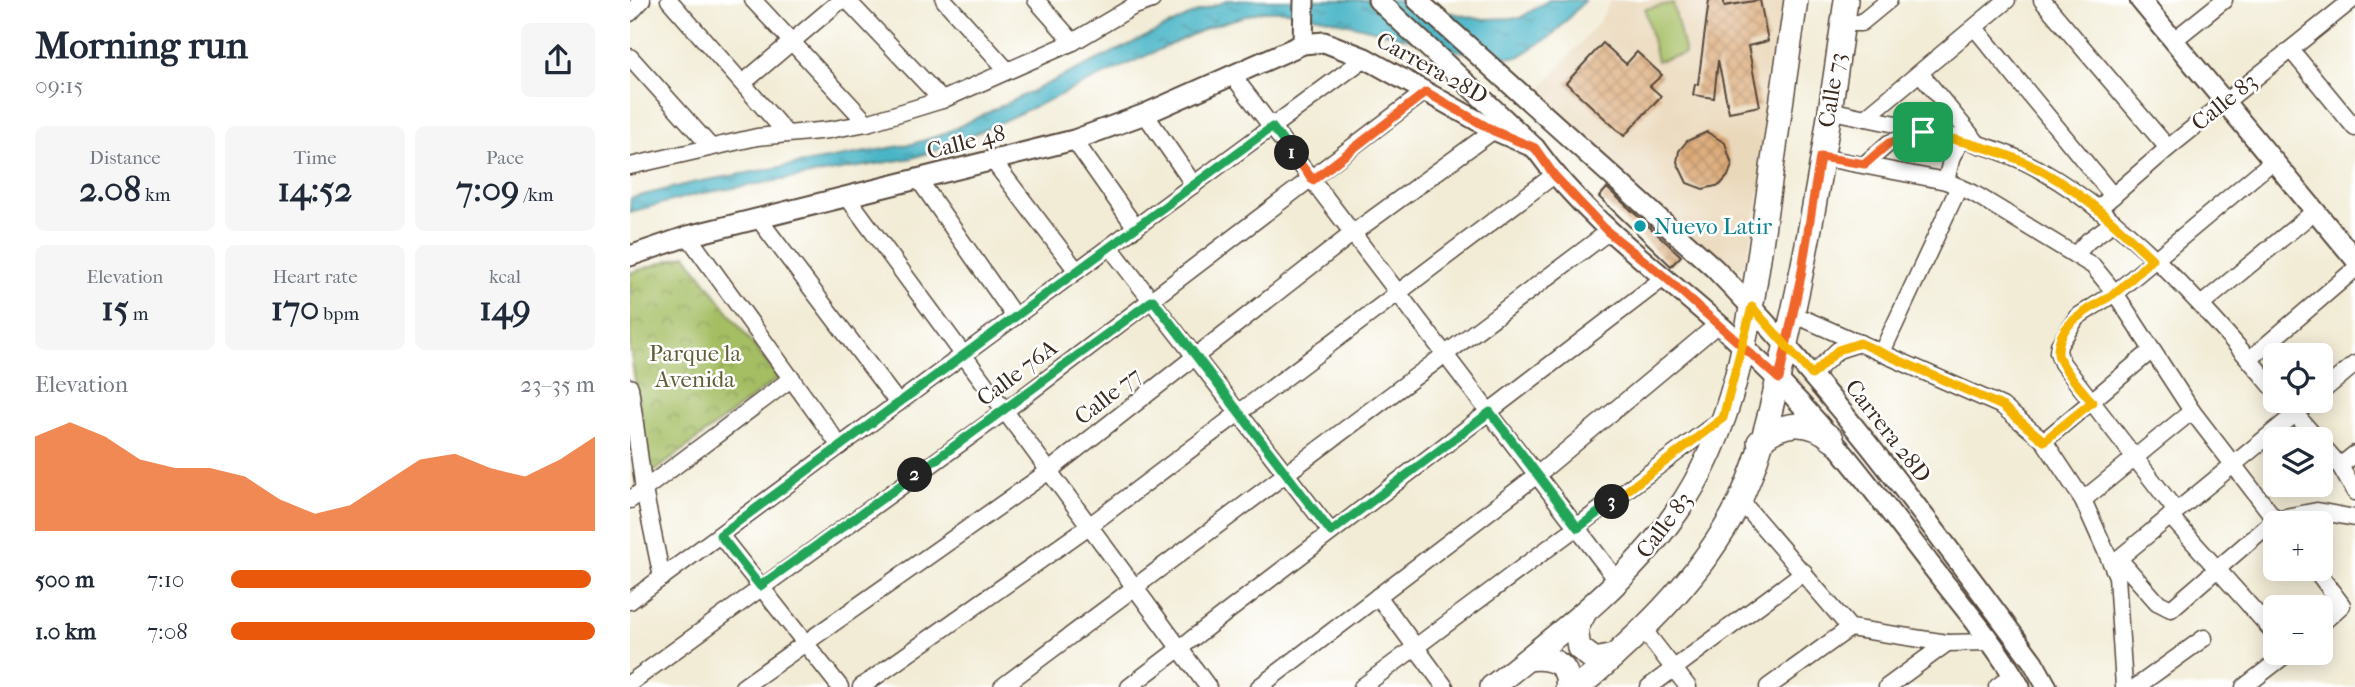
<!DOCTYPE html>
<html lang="en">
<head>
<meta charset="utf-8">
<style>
  body { margin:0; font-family:"IM FELL French Canon",serif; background:#f6f6f7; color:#1f2937; height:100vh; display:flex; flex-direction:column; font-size:26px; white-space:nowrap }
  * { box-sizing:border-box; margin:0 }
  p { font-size:23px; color:#747a83 }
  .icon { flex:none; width:38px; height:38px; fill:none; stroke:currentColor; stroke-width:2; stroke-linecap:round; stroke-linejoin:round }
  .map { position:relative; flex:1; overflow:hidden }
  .details { display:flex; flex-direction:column; background:#fff; width:630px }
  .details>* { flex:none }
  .buttons { position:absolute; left:1633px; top:343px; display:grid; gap:14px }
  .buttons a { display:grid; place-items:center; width:70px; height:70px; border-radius:10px; background:#fff; box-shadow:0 4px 18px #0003; font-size:35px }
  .pin { position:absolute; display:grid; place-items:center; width:60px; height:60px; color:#fff; margin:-30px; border-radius:14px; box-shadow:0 4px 10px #0006 }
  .km { position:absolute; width:35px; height:35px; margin:-18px; border-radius:50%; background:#222; color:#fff; font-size:19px; line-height:35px; text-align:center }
  .round { display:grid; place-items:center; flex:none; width:74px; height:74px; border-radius:10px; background:#f6f6f7 }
  .summary { display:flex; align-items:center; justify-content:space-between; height:119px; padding:0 35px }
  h1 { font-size:38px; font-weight:700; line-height:52px }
  .figures { display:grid; grid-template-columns:repeat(3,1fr); gap:10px; height:119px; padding:7px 35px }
  .figures div { display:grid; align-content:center; border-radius:10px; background:#f6f6f7; text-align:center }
  .figures b { font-size:35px; font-weight:700 }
  .figures small { font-size:19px; font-weight:400 }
  .figures p { font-size:19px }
  .chart { height:196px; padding:14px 35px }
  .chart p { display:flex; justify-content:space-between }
  .chart svg { width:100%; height:126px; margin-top:7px; fill:#ea580c; opacity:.7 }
  ul { padding:0 35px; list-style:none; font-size:23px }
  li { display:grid; grid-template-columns:112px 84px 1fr; align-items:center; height:52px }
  li i { height:18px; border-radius:9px; background:#ea580c }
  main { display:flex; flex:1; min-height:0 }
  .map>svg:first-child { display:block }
</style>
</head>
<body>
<main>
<section class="details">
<div class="summary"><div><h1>Morning run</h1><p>09:15</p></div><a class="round"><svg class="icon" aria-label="share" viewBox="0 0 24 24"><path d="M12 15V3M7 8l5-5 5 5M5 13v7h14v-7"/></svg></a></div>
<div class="figures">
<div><p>Distance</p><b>2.08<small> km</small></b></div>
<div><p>Time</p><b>14:52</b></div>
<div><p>Pace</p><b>7:09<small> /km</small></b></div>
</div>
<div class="figures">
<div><p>Elevation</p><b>15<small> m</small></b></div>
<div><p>Heart rate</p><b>170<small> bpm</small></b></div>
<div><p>kcal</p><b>149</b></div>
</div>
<div class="chart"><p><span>Elevation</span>23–35 m</p>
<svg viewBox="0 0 160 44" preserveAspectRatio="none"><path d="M0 44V11L10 6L20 11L30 19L40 22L50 22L60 25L70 33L80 38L90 35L100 27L110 19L120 17L130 22L140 25L150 19L160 11V44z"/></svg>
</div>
<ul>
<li><b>500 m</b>7:10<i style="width:99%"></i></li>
<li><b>1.0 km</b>7:08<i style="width:100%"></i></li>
</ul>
</section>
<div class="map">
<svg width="1725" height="687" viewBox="0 0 1725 687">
  <defs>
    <pattern id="park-crowns" width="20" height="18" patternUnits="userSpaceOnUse" patternTransform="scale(1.75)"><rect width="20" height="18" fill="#a5be64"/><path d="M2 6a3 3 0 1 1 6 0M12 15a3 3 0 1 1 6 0" fill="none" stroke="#889b52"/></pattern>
    <pattern id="water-ripples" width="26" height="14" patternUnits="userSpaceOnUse" patternTransform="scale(1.75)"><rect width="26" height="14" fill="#4ab5c7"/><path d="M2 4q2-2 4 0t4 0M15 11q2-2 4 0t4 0" fill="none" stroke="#3f93a1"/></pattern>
    <pattern id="building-cross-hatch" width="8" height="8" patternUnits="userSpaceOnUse" patternTransform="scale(1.75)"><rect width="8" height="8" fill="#dca976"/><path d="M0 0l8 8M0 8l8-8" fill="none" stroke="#b48a60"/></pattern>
  </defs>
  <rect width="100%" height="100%" fill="#fff"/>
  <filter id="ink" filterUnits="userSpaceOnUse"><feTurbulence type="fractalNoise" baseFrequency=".0143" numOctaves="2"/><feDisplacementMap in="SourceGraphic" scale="14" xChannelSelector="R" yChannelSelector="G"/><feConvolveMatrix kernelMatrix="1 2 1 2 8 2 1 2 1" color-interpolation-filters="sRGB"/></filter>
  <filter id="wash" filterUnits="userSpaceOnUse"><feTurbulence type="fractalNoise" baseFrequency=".00686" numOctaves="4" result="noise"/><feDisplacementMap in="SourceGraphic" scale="28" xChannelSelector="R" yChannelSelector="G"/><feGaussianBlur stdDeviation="1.57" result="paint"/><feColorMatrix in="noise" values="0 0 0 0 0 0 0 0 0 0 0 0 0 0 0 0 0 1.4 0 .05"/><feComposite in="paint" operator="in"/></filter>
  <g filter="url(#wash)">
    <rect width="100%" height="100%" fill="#f2ecd6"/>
    <path fill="#ead8ba" d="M981,0h185l-49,262 -7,6 -16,1 -188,-175 63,-72z"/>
    <path fill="#a5be64" stroke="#707441" stroke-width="2" d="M1043,3l12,51 -28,7 -12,-52z"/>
    <path fill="url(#park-crowns)" stroke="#707441" stroke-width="2" d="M56,255l92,123 -128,97 -20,-126v-76z"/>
    <path fill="url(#water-ripples)" stroke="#427072" stroke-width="2" d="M599,0h167l83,19 41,-1 29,-18h36l-32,35 -35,22 -30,1 -164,-40 -37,-7h-25l-53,16 -263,120 -34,11 -214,36 -68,18 1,-14 65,-16 216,-38 29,-9 256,-123z"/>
    <g id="blocks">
      <g fill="url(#building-cross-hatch)">
        <path d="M1079,0h15v6l36,-6 8,41 -20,5 12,60 -31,6 -11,-52 -4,38 -21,-3 2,-11h3z"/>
        <path d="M973,43l23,21 11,-12 25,23 -12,11 11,10 -37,40 -58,-53z"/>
        <path d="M1077,132l18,11 7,22 -4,11 -8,9 -17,4 -16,-6 -10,-21 2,-11 8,-10z"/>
        <path d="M977,188l74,68 -10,10 -72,-69z"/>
      </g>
    </g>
  </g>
  <g filter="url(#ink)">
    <use href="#blocks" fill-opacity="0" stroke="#56473a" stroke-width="2"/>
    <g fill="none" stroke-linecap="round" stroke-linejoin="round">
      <g stroke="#56473a" stroke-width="19">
        <g id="minor">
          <path d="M39,0l117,133"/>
          <path d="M123,0l114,123"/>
          <path d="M217,0l95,100"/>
          <path d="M314,0l63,70"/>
          <path d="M406,0l37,42"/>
          <path d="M1412,0l126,148"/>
          <path d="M0,13l12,-13"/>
          <path d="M1213,23h18l28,-23"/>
          <path d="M1345,28l138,168"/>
          <path d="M1544,40l50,-40"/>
          <path d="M1661,50l64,78"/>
          <path d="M0,57l80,89"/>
          <path d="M1290,73l59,72"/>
          <path d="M603,76l386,507"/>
          <path d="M113,83l98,-83"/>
          <path d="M1199,110c60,14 141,25 196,52 93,46 184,149 250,228"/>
          <path d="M515,114l49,71"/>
          <path d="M1235,118l142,-118"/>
          <path d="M444,140l62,88"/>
          <path d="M1190,157l126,24 27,12 120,73 22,27 77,118 86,112"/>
          <path d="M363,161l84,110"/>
          <path d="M1235,164l24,-21 30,-10"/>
          <path d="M0,166l127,-29 72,-7 38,-7 75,-23 131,-58 59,-35 20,-7"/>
          <path d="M289,180l96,137"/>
          <path d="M1316,181l6,-25 9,-15"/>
          <path d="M218,198l360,489"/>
          <path d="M1469,208l69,-60 184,-148"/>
          <path d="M128,218l140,185"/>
          <path d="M58,236l152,210"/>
          <path d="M480,247l221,285"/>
          <path d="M1445,255l13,-14 26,-19"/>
          <path d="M1571,305l114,-94"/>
          <path d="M1163,314l209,92 42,35 39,59 34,76 7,111"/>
          <path d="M1252,352l77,-165"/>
          <path d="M1620,359l105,-90"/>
          <path d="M1182,375l26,-25 22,-7"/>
          <path d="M0,387l14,103 18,88"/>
          <path d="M1690,393l35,-29"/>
          <path d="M1654,401l33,38"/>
          <path d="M1414,441l107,-90"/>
          <path d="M1690,443l20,23 15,26"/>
          <path d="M1710,466l15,-12"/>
          <path d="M0,500l162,-122"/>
          <path d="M1110,500l110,128 97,15 43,-1"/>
          <path d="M1453,500l109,-89"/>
          <path d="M1546,511l-114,-148 -4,-11 1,-7 18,-28 38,-24 159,-133"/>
          <path d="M1540,516l105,118"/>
          <path d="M90,535l120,152"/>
          <path d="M1489,559l38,43 14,7 104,-90 42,-8 38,7"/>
          <path d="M1482,564l199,-163"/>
          <path d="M1685,569l27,36 -22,20"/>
          <path d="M748,596l67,91"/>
          <path d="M0,601l735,-543"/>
          <path d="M1013,629l45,58"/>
          <path d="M0,683l375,-272 421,-320"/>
          <path d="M113,687l306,-216 304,-238 141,-103"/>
          <path d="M231,687l228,-161 465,-351"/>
          <path d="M372,687l606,-455"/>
          <path d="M499,687l536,-410"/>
          <path d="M629,687l278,-212 181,-151"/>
          <path d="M732,687l361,-269"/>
          <path d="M1019,687l155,-115"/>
          <path d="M1138,687l82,-59"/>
          <path d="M1257,687l60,-44"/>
          <path d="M1367,687l16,-12"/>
          <path d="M1506,687l68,-49"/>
          <path d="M1614,687l44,-34"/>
        </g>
      </g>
      <g stroke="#56473a" stroke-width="23">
        <g id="tertiary">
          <path d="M748,0l157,148c57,80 140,134 211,201 70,64 126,139 183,214 31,40 66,80 91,124"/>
          <path d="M787,0l297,268c119,121 218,258 319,394l14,25"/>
          <path d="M1510,0l215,259"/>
          <path d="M673,44l1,-44"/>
          <path d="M0,256l58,-20 386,-96 71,-26 158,-70 21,-2 41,16 129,72 41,18"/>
        </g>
      </g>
      <g stroke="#56473a" stroke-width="26">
        <g id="secondary">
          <path d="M1129,442c23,-21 50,-23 73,-3"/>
          <path d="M954,614l-8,15 3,19 16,12 19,-4"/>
          <path d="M898,659c19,-3 43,3 39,28"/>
          <path d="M862,687c67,-53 135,-104 184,-174 62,-87 75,-200 90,-303 10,-70 20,-140 30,-210"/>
          <path d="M949,687c58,-50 114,-102 152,-169 31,-56 44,-126 58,-188 25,-109 42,-219 57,-330"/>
        </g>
      </g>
      <use href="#minor" stroke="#fff" stroke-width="16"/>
      <use href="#tertiary" stroke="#fff" stroke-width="19"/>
      <use href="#secondary" stroke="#fff" stroke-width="23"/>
    </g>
  </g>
  <g fill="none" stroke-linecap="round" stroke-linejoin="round" filter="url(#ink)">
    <g stroke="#fff" stroke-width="14">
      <path id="split-1" d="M662,153l21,27 113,-88 68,39 41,17 19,27 54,57 57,45 114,102 22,-103 19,-119 45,7 24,-21 34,-11"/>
    </g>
    <g stroke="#fff" stroke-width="14">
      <path id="split-2" d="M285,475l-155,111 -40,-51 552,-408 20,26"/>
    </g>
    <g stroke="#fff" stroke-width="14">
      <path id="split-3" d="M285,475l238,-175 178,232 159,-120 88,116 34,-26"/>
    </g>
    <g stroke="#fff" stroke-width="14">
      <path id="split-4" d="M982,502l111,-84 29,-111 60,68 26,-25 22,-7 142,63 42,35 48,-39c-8,-10 -34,-38 -34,-49 -1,-33 37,-45 58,-61 13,-10 24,-22 36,-33 -38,-37 -80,-76 -130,-98 -32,-14 -66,-21 -99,-29"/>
    </g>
    <use href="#split-1" stroke="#f0652b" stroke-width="9"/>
    <use href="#split-2" stroke="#22a559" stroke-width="9"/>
    <use href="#split-3" stroke="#22a559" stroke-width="9"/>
    <use href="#split-4" stroke="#f5b400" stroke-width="9"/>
  </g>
  <circle fill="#0f9aa8" stroke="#fff" stroke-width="2.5" cx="1010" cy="226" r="7"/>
  <g text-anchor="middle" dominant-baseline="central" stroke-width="5" stroke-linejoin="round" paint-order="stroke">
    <g font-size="23" fill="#3b2a1e" stroke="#fff">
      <text transform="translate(802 68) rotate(29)">Carrera 28D</text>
      <text transform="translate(1202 90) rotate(-81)">Calle 73</text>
      <text transform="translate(1594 102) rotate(-39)">Calle 83</text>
      <text transform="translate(336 142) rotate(-14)">Calle 48</text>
      <text transform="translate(387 373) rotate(-37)">Calle 76A</text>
      <text transform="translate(478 396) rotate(-38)">Calle 77</text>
      <text transform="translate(1258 431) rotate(52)">Carrera 28D</text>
      <text transform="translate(1034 525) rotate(-53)">Calle 83</text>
    </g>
    <g font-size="23" fill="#0d838f" stroke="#fff" text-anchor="start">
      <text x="1024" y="226">Nuevo Latir</text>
    </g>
    <g font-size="23" fill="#605e36" stroke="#fff">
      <text x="65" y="353">Parque la<tspan x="65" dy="26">Avenida</tspan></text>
    </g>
  </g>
</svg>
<div class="buttons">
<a><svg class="icon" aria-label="locate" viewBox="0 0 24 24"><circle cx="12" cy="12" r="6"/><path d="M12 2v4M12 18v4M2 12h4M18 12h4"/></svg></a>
<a><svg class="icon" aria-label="layers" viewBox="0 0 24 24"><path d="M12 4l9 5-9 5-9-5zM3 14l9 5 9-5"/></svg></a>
<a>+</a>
<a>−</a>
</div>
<div class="pin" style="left:1293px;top:132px;background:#1e9e55"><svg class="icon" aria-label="arrive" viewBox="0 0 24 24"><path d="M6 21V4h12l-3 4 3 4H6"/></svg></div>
<b class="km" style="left:662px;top:153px">1</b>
<b class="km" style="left:285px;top:475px">2</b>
<b class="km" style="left:982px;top:502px">3</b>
</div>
</main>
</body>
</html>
